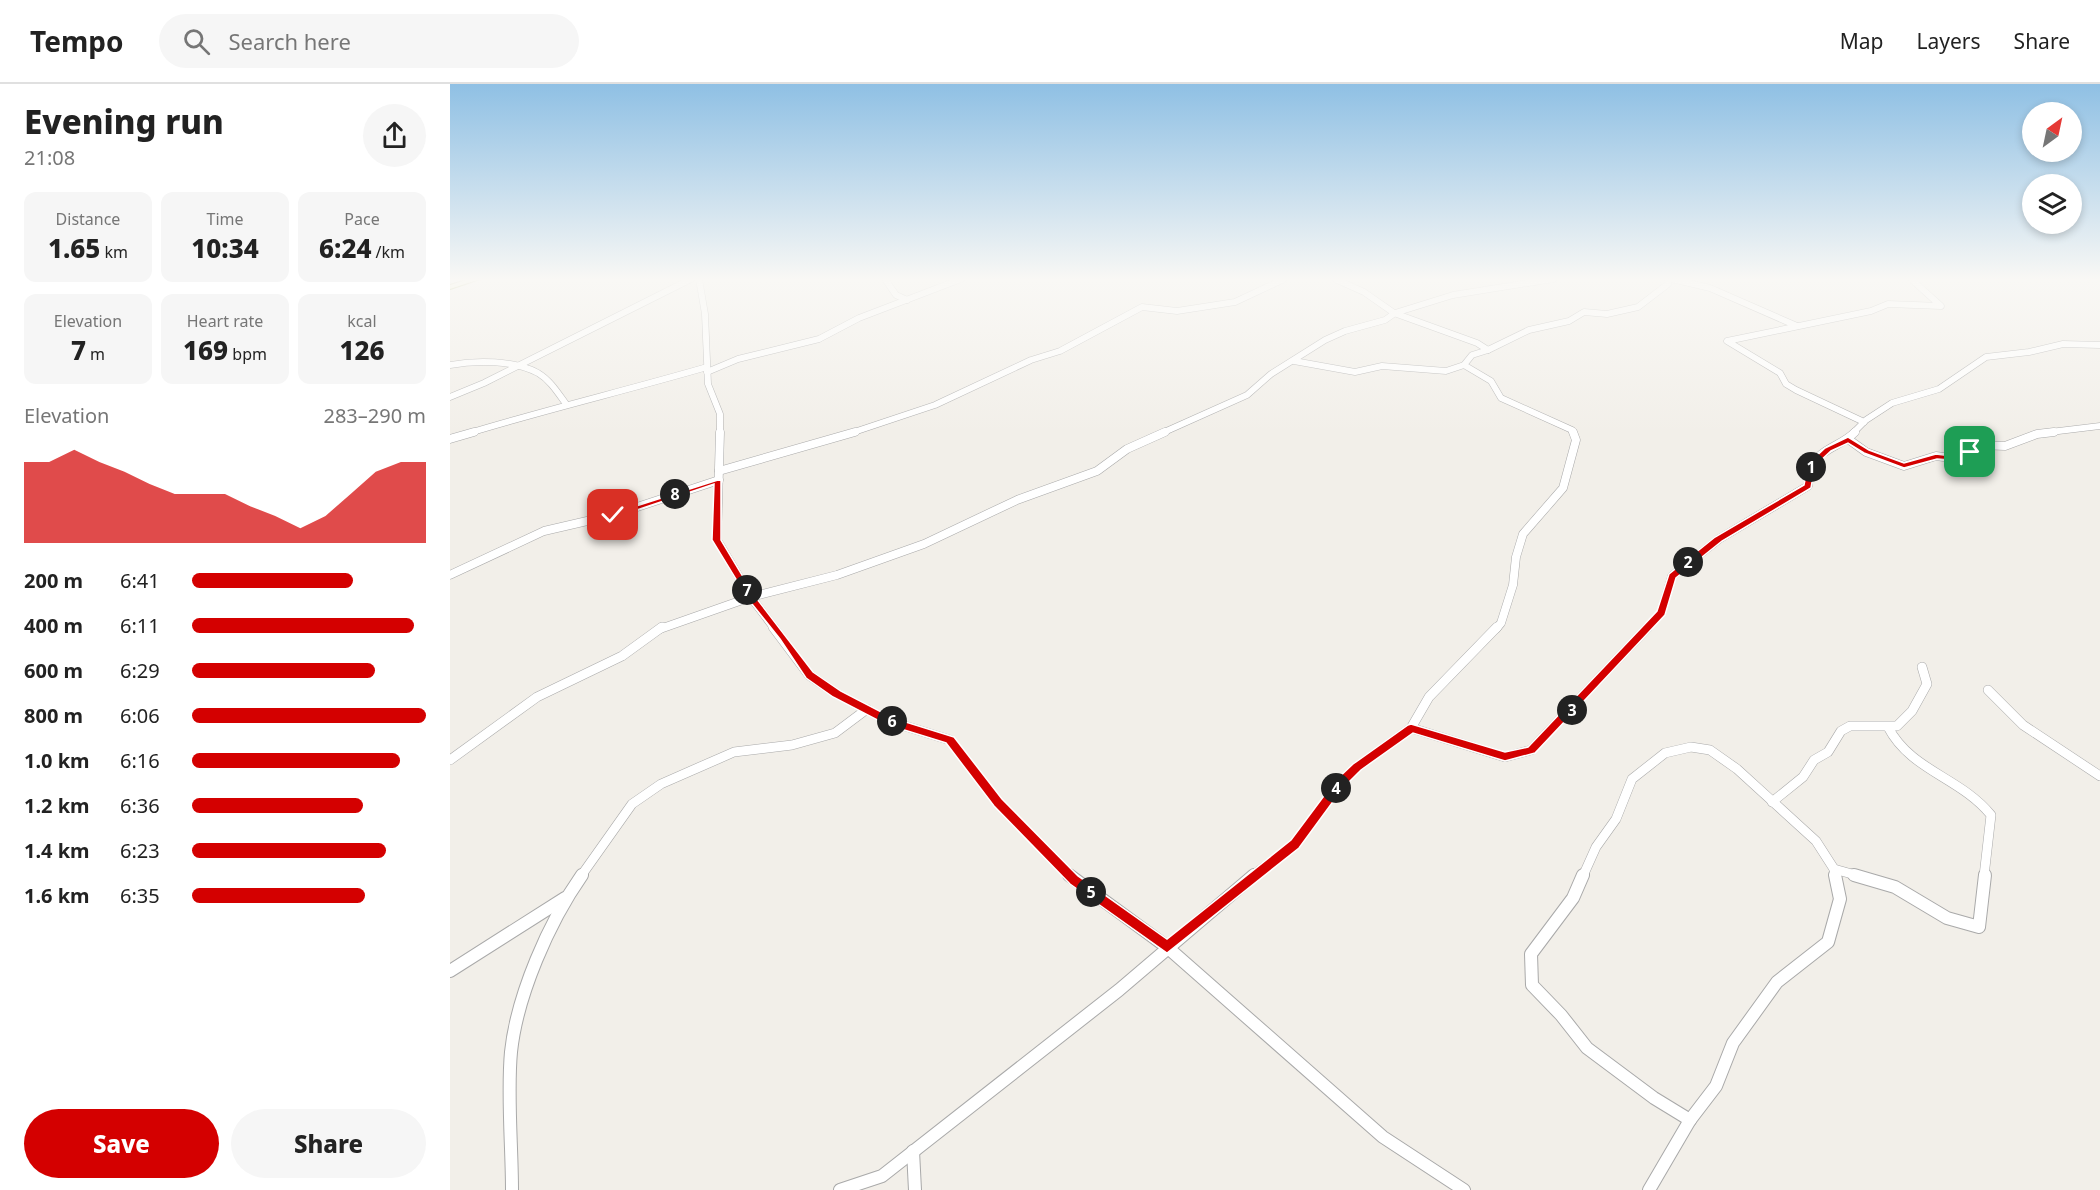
<!DOCTYPE html>
<html lang="en">
<head>
<meta charset="utf-8">
<style>
  body { margin:0; font-family:"Noto Sans",sans-serif; background:#f6f6f6; color:#222; height:100vh; display:flex; flex-direction:column; font-size:22px; white-space:nowrap }
  * { box-sizing:border-box; margin:0 }
  p { font-size:20px; color:#767676 }
  .icon { flex:none; width:33px; height:33px; fill:none; stroke:currentColor; stroke-width:2; stroke-linecap:round; stroke-linejoin:round }
  .map { position:relative; flex:1; overflow:hidden }
  .sheet { display:flex; flex-direction:column; background:#fff; width:450px }
  .sheet>* { flex:none }
  .needle { width:39px; rotate:33deg }
  .buttons { position:absolute; left:1572px; top:18px; display:grid; gap:12px }
  .buttons a { display:grid; place-items:center; width:60px; height:60px; border-radius:50%; background:#fff; box-shadow:0 3px 9px #0003; font-size:30px }
  .pin { position:absolute; display:grid; place-items:center; width:51px; height:51px; color:#fff; margin:-26px; border-radius:12px; box-shadow:0 3px 9px #0006 }
  .km { position:absolute; width:30px; height:30px; margin:-15px; border-radius:50%; background:#222; color:#fff; font-size:16px; line-height:30px; text-align:center }
  .round { display:grid; place-items:center; flex:none; width:63px; height:63px; border-radius:32px; background:#f6f6f6 }
  .head { display:flex; align-items:center; justify-content:space-between; height:102px; padding:0 24px }
  h1 { font-size:33px; font-weight:800; line-height:45px }
  .metrics { display:grid; grid-template-columns:repeat(3,1fr); gap:9px; height:102px; padding:6px 24px }
  .metrics div { display:grid; align-content:center; border-radius:12px; background:#f6f6f6; text-align:center }
  .metrics b { font-size:26px; font-weight:800 }
  .metrics small { font-size:16px; font-weight:400 }
  .metrics p { font-size:16px }
  .chart { height:168px; padding:12px 24px }
  .chart p { display:flex; justify-content:space-between }
  .chart svg { width:100%; height:108px; margin-top:6px; fill:#d40000; opacity:.7 }
  .action { display:flex; gap:12px; margin-top:auto; padding:12px 24px }
  .action a { flex:1; height:69px; border-radius:36px; background:#d40000; color:#fff; font-size:24px; font-weight:800; line-height:69px; text-align:center }
  .action a+a { background:#f6f6f6; color:#222 }
  ul { padding:0 24px; list-style:none; font-size:20px }
  li { display:grid; grid-template-columns:96px 72px 1fr; align-items:center; height:45px }
  li i { height:15px; border-radius:8px; background:#d40000 }
  header { display:flex; align-items:center; gap:36px; box-sizing:border-box; height:84px; padding:0 30px; background:#fff; border-bottom:2px solid #e0e0e0 }
  header strong { font-size:28px }
  nav { display:flex; gap:33px; margin-inline-start:auto; font-size:21px }
  .search { width:420px; height:54px; background:#f6f6f6; display:flex; align-items:center; gap:15px; box-sizing:border-box; padding:0 21px; border-radius:33px; color:#767676; font-size:22px }
  main { display:flex; flex:1; min-height:0 }
  .map>svg:first-child { display:block }
</style>
</head>
<body>
<header>
<strong>Tempo</strong>
<div class="search"><svg class="icon" aria-label="search" viewBox="0 0 24 24"><circle cx="10" cy="10" r="6"/><path d="M15 15l6 6"/></svg>Search here</div>
<nav><a>Map</a><a>Layers</a><a>Share</a></nav>
</header>
<main>
<section class="sheet">
<div class="head"><div><h1>Evening run</h1><p>21:08</p></div><a class="round"><svg class="icon" aria-label="share" viewBox="0 0 24 24"><path d="M12 15V3M7 8l5-5 5 5M5 13v7h14v-7"/></svg></a></div>
<div class="metrics">
<div><p>Distance</p><b>1.65<small> km</small></b></div>
<div><p>Time</p><b>10:34</b></div>
<div><p>Pace</p><b>6:24<small> /km</small></b></div>
</div>
<div class="metrics">
<div><p>Elevation</p><b>7<small> m</small></b></div>
<div><p>Heart rate</p><b>169<small> bpm</small></b></div>
<div><p>kcal</p><b>126</b></div>
</div>
<div class="chart"><p><span>Elevation</span>283–290 m</p>
<svg viewBox="0 0 160 44" preserveAspectRatio="none"><path d="M0 44V11L10 11L20 6L30 11L40 15L50 20L60 24L70 24L80 24L90 29L100 33L110 38L120 33L130 24L140 15L150 11L160 11V44z"/></svg>
</div>
<ul>
<li><b>200 m</b>6:41<i style="width:69%"></i></li>
<li><b>400 m</b>6:11<i style="width:95%"></i></li>
<li><b>600 m</b>6:29<i style="width:78%"></i></li>
<li><b>800 m</b>6:06<i style="width:100%"></i></li>
<li><b>1.0 km</b>6:16<i style="width:89%"></i></li>
<li><b>1.2 km</b>6:36<i style="width:73%"></i></li>
<li><b>1.4 km</b>6:23<i style="width:83%"></i></li>
<li><b>1.6 km</b>6:35<i style="width:74%"></i></li>
</ul>
<div class="action"><a>Save</a><a>Share</a></div>
</section>
<div class="map">
<svg width="1650" height="1106" viewBox="0 0 1650 1106">
  <rect width="100%" height="100%" fill="#f2efe9"/>
  <g fill="none" stroke-linecap="round" stroke-linejoin="round">
    <g stroke="#a9a9a9" stroke-width="7">
      <g id="street-far3">
        <path d="M249,195l6,35 3,70 12,30v19"/>
        <path d="M435,195l11,16 11,5"/>
        <path d="M885,195l29,13 30,21 83,30 11,7 -16,5 -8,10 27,16 10,17 71,32 1,3"/>
        <path d="M1222,195l38,9 87,38"/>
        <path d="M1038,266l41,-20 40,-9 15,-9 23,2 31,-7 30,-23v-5"/>
        <path d="M844,277l61,11 27,-6 64,5 18,-6"/>
        <path d="M0,281c26,-5 64,-5 88,8 12,7 20,20 28,31"/>
        <path d="M257,288l31,-13 81,-20 40,-21 102,-39"/>
        <path d="M0,313l34,-14 207,-104"/>
        <path d="M1414,338l-68,-32 -10,-6 -6,-11 -53,-32 144,-30 17,-7 53,2 -30,-27"/>
        <path d="M19,349c79,-24 159,-43 238,-66"/>
        <path d="M401,349l84,-28 96,-45 29,-9 82,-44 35,4 58,-9 49,-23"/>
        <path d="M712,349l85,-38 24,-21 54,-34 20,-9 40,-11 10,-7 58,-18 100,-16"/>
        <path d="M1403,349l13,-13 26,-17 47,-14 47,-32 43,-5 34,-8 37,1"/>
        <path d="M1592,349l58,-7"/>
      </g>
    </g>
    <g stroke="#a9a9a9" stroke-width="9">
      <g id="street-far2">
        <path d="M270,348l-3,108 34,57 24,32"/>
        <path d="M0,355l24,-7"/>
        <path d="M1398,355l18,13 38,14 32,-10 15,2 29,-13 25,1 32,-12 17,-2"/>
        <path d="M269,387l136,-39"/>
        <path d="M0,491l94,-44 69,-16 106,-35"/>
        <path d="M210,545l91,-32 86,-22 87,-31 93,-44 80,-29 30,-22 38,-17"/>
        <path d="M1046,545l5,-6 12,-38 3,-28 7,-23 40,-46 13,-48 -3,-8"/>
        <path d="M1196,545l15,-16 11,-37 47,-37 89,-53c1,-6 1,-15 3,-20 9,-17 32,-21 44,-34"/>
      </g>
    </g>
    <g stroke="#a9a9a9" stroke-width="10">
      <g id="street-far1">
        <path d="M323,543l36,48 28,19 52,27 61,19 48,63 72,73"/>
        <path d="M1538,606l35,35 77,51"/>
        <path d="M1438,643c23,44 72,50 103,88l-7,61"/>
        <path d="M961,644l94,29 26,-7 117,-123"/>
        <path d="M0,676l87,-63 85,-41 40,-29"/>
        <path d="M1322,718l31,-25 11,-17 14,-8 13,-21 9,-5h47l15,-15 15,-27 -5,-17"/>
        <path d="M1384,785l25,7"/>
        <path d="M131,792l51,-72 29,-20 73,-32 58,-7 43,-12 32,-24"/>
        <path d="M802,792l43,-32 44,-59 18,-18 54,-39 18,-31 68,-70"/>
        <path d="M1133,792l13,-29 20,-28 16,-40 33,-26 26,-6 19,3 27,19 79,72 18,28 1,7"/>
      </g>
    </g>
    <g stroke="#a9a9a9" stroke-width="14">
      <g id="street">
        <path d="M619,791l98,72 216,190 81,53"/>
        <path d="M1133,791l-10,23 -42,56 1,31 29,30 26,33 67,50 36,22"/>
        <path d="M1404,791l41,12 52,31 32,9 6,-52"/>
        <path d="M0,887l115,-73"/>
        <path d="M1240,1036l26,-34 17,-43 44,-61 51,-40 12,-43 -5,-24"/>
        <path d="M463,1067l2,39"/>
        <path d="M62,1106c0,-43 -5,-96 -1,-138 6,-57 38,-130 71,-177"/>
        <path d="M390,1106l42,-14 237,-186 135,-115"/>
        <path d="M1199,1106l41,-70"/>
      </g>
    </g>
    <g stroke="#707d05" stroke-width="2">
      <path id="secondary" d="M19,195h11l-30,10v-4z"/>
    </g>
    <use href="#street-far3" stroke="#fff" stroke-width="6"/>
    <use href="#street-far2" stroke="#fff" stroke-width="8"/>
    <use href="#street-far1" stroke="#fff" stroke-width="9"/>
    <use href="#street" stroke="#fff" stroke-width="12"/>
    <use href="#secondary" fill="#f7fabf" fill-rule="evenodd"/>
  </g>
  <linearGradient id="sky" x2="0" y2="1"><stop stop-color="#8fc0e4"/><stop offset="0.56" stop-color="#f9f8f5"/><stop offset="1" stop-color="#f9f8f5" stop-opacity="0"/></linearGradient>
  <rect width="1650" height="349" fill="url(#sky)"/>
  <path fill="#d40000" stroke="#fff" stroke-width="1.5" d="M1398,353l21,13 35,13 32,-9 15,2 19,-7 4,3 -23,8 -14,-1 -33,9 -40,-15 -16,-10 -17,8 -16,15 -4,22 -89,53 -46,37 -11,37 -130,138 -30,8 -92,-28 -52,37 -18,18 -44,60 -132,105 -97,-69 -76,-78 -48,-63 -61,-19 -52,-27 -27,-19 -26,-39 -32,-40 -36,-59 2,-56 -98,33 -8,-2 113,-36v61l33,55 59,77 28,19 52,27 61,19 48,62 76,77 89,63 124,-99 44,-59 18,-17 55,-39 3,-1 94,28 23,-5 129,-136 12,-37 46,-37 89,-52 4,-21 17,-16z"/>
</svg>
<div class="buttons">
<a><svg class="needle" viewBox="-14 -14 28 28"><path d="M0-13l5 13h-10z" fill="#e53935"/><path d="M0 13l5-13h-10z" fill="#767676"/></svg></a>
<a><svg class="icon" aria-label="layers" viewBox="0 0 24 24"><path d="M12 4l9 5-9 5-9-5zM3 14l9 5 9-5"/></svg></a>
</div>
<div class="pin" style="left:1520px;top:368px;background:#1e9e55"><svg class="icon" aria-label="arrive" viewBox="0 0 24 24"><path d="M6 21V4h12l-3 4 3 4H6"/></svg></div>
<div class="pin" style="left:163px;top:431px;background:#d93025"><svg class="icon" aria-label="check" viewBox="0 0 24 24"><path d="M5 12l5 5 9-10"/></svg></div>
<b class="km" style="left:1361px;top:383px">1</b>
<b class="km" style="left:1238px;top:478px">2</b>
<b class="km" style="left:1122px;top:626px">3</b>
<b class="km" style="left:886px;top:704px">4</b>
<b class="km" style="left:641px;top:808px">5</b>
<b class="km" style="left:442px;top:637px">6</b>
<b class="km" style="left:297px;top:506px">7</b>
<b class="km" style="left:225px;top:410px">8</b>
</div>
</main>
</body>
</html>
